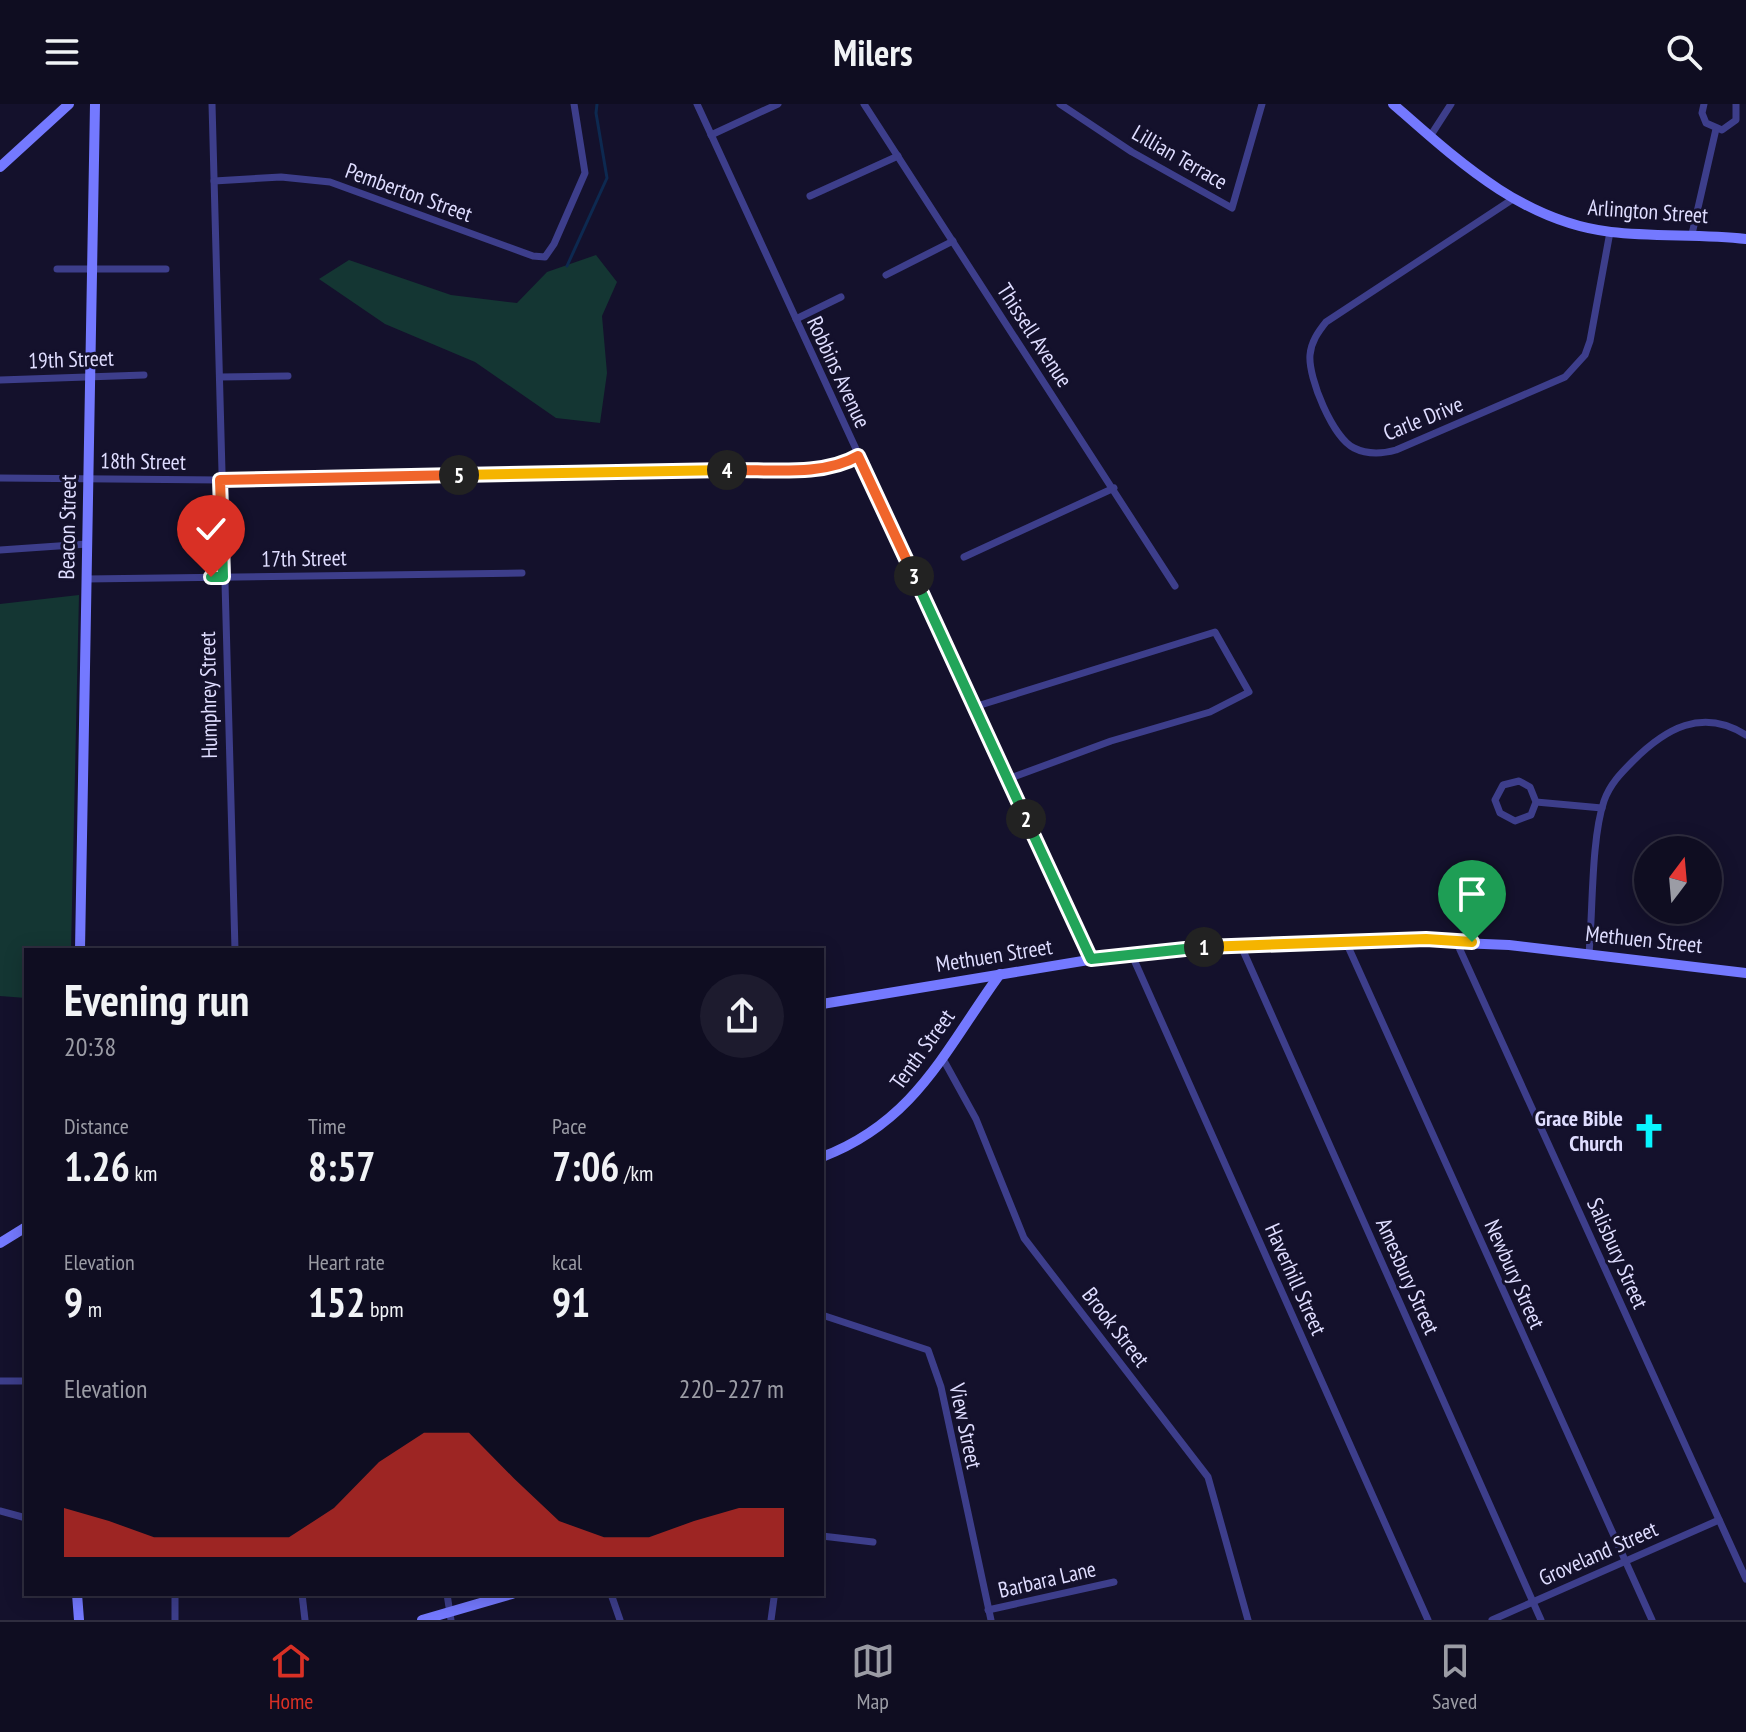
<!DOCTYPE html>
<html lang="en">
<head>
<meta charset="utf-8">
<style>
  body { margin:0; font-family:"PT Sans Narrow",sans-serif; background:#1d1b2e; color:#f1f3f6; height:100vh; display:flex; flex-direction:column; font-size:30px; white-space:nowrap }
  * { box-sizing:border-box; margin:0 }
  p { font-size:26px; color:#9b9ca5 }
  .icon { flex:none; width:44px; height:44px; fill:none; stroke:currentColor; stroke-width:2; stroke-linecap:round; stroke-linejoin:round }
  .map { position:relative; flex:1; overflow:hidden }
  .drawer { position:absolute; left:24px; top:844px; width:800px; height:648px; display:flex; flex-direction:column; background:#0f0d21; border-radius:0px; box-shadow:0 4px 20px #0003,0 0 0 2px #2f2d3f }
  .drawer>* { flex:none }
  .needle { width:52px; rotate:16deg }
  .controls { position:absolute; left:1634px; top:732px; display:grid; gap:16px }
  .controls a { display:grid; place-items:center; width:88px; height:88px; border-radius:50%; background:#0f0d21; box-shadow:0 4px 20px #0003,0 0 0 2px #2f2d3f; font-size:40px }
  .pin { position:absolute; display:grid; place-items:center; width:68px; height:68px; color:#fff; margin:-82px -34px; border-radius:50% 50% 50% 0; rotate:-45deg; box-shadow:0 0 8px #0007 }
  .pin .icon { rotate:45deg }
  .km { position:absolute; width:40px; height:40px; margin:-20px; border-radius:50%; background:#222; color:#fff; font-size:22px; line-height:40px; text-align:center }
  .round { display:grid; place-items:center; flex:none; width:84px; height:84px; border-radius:42px; background:#1d1b2e }
  .summary { display:flex; align-items:center; justify-content:space-between; height:136px; padding:0 40px }
  h1 { font-size:44px; font-weight:700; line-height:60px }
  .stats { display:grid; grid-template-columns:repeat(3,1fr); gap:12px; height:136px; padding:8px 40px }
  .stats div { display:grid; align-content:center }
  .stats b { font-size:40px; font-weight:700 }
  .stats small { font-size:22px; font-weight:400 }
  .stats p { font-size:22px }
  .chart { height:224px; padding:16px 40px }
  .chart p { display:flex; justify-content:space-between }
  .chart svg { width:100%; height:144px; margin-top:8px; fill:#d93025; opacity:.7 }
  header { display:flex; justify-content:space-between; align-items:center; height:104px; padding:0 40px; background:#0f0d21; font-size:36px; font-weight:700 }
  .tab-bar { display:flex; justify-content:space-around; align-items:center; height:112px; border-top:2px solid #2f2d3f; background:#0f0d21; font-size:22px; color:#9b9ca5 }
  .tab-bar a { display:grid; justify-items:center; gap:4px }
  .tab-bar .active { color:#d93025 }
  .map>svg:first-child { display:block }
</style>
</head>
<body>
<header><svg class="icon" aria-label="menu" viewBox="0 0 24 24"><path d="M4 6h16M4 12h16M4 18h16"/></svg>Milers<svg class="icon" aria-label="search" viewBox="0 0 24 24"><circle cx="10" cy="10" r="6"/><path d="M15 15l6 6"/></svg></header>
<div class="map">
<svg width="1746" height="1516" viewBox="0 0 1746 1516">
  <rect width="100%" height="100%" fill="#14112c"/>
  <g fill="#143633">
    <path d="M596,151l21,27 -15,34 5,57 -7,50 -44,-5 -81,-56 -90,-38 -66,-45 30,-19 102,35 66,8 30,-31z"/>
    <path d="M79,491l-8,355h-45v48l-26,-2v-392z"/>
  </g>
  <g fill="none" stroke-linecap="round" stroke-linejoin="round">
    <path stroke="#0d2950" stroke-width="3" d="M567,162l40,-88 -11,-65 1,-9"/>
    <g stroke="#3d3e8b" stroke-width="7">
      <path d="M212,0l23,846"/>
      <path d="M697,0l394,855"/>
      <path d="M864,0l311,482"/>
      <path d="M1060,0l72,48 100,56 30,-104"/>
      <path d="M1704,0l-2,9 4,10 16,7 14,-10v-16"/>
      <path d="M711,31l67,-31"/>
      <path d="M1431,31l20,-31"/>
      <path d="M214,77l67,-4 49,5 203,74 12,1 9,-13 31,-71 -11,-69"/>
      <path d="M810,92l88,-40"/>
      <path d="M1513,95l-187,123c-8,10 -15,20 -16,33 -2,23 23,83 44,93 14,7 28,6 42,2l169,-73 20,-22 5,-14 20,-109"/>
      <path d="M1692,130l24,-105"/>
      <path d="M57,165h109"/>
      <path d="M886,171l67,-34"/>
      <path d="M796,215l45,-22"/>
      <path d="M220,273l68,-1"/>
      <path d="M0,276l144,-5"/>
      <path d="M0,374l220,2 610,-12 18,-4 10,-8"/>
      <path d="M0,446l87,-6"/>
      <path d="M964,453l150,-69"/>
      <path d="M86,475l436,-6"/>
      <path d="M974,603l241,-75 34,60 -39,20 -99,29 -103,38"/>
      <path d="M1536,698l-5,13 -16,6 -15,-8 -5,-13 8,-15 16,-4 11,6 6,15 66,6"/>
      <path d="M1456,837l290,638"/>
      <path d="M1346,838l306,678"/>
      <path d="M1241,842l300,674"/>
      <path d="M1131,849l297,667"/>
      <path d="M1589,849c4,-43 2,-113 15,-152 6,-17 17,-28 29,-40 32,-32 69,-54 113,-26"/>
      <path d="M943,955l33,60 48,119 184,239 40,143"/>
      <path d="M822,1211l106,35 13,37 50,233"/>
      <path d="M0,1277h26"/>
      <path d="M0,1407l26,7"/>
      <path d="M822,1432l51,6"/>
      <path d="M302,1490l3,26"/>
      <path d="M447,1490l4,26"/>
      <path d="M611,1490l9,26"/>
      <path d="M988,1506l126,-28"/>
      <path d="M175,1516v-26"/>
      <path d="M771,1516l3,-22"/>
      <path d="M1492,1516l227,-100"/>
    </g>
    <g stroke="#7479ff" stroke-width="10">
      <path d="M1393,0c65,57 130,118 218,128 45,5 90,2 135,7"/>
      <path d="M0,63l69,-63"/>
      <path d="M80,846l15,-846"/>
      <path d="M822,900l309,-51 255,-13 123,5 237,28"/>
      <path d="M822,1053c93,-35 123,-107 178,-183"/>
      <path d="M0,1139l26,-16"/>
      <path d="M77,1490l2,26"/>
      <path d="M422,1516l90,-26"/>
    </g>
  </g>
  <g fill="none" stroke-linecap="round" stroke-linejoin="round">
    <g stroke="#fff" stroke-width="16">
      <path id="split-1" d="M1204,843l222,-8 46,3"/>
    </g>
    <g stroke="#fff" stroke-width="16">
      <path id="split-2" d="M1026,715l65,140 113,-12"/>
    </g>
    <g stroke="#fff" stroke-width="16">
      <path id="split-3" d="M914,472l112,243"/>
    </g>
    <g stroke="#fff" stroke-width="16">
      <path id="split-4" d="M727,366c41,-1 95,7 131,-14l56,120"/>
    </g>
    <g stroke="#fff" stroke-width="16">
      <path id="split-5" d="M459,371l268,-5"/>
    </g>
    <g stroke="#fff" stroke-width="16">
      <path id="split-6" d="M221,405l-1,-29 239,-5"/>
    </g>
    <g stroke="#fff" stroke-width="16">
      <path id="split-7" d="M211,473h12l-2,-68"/>
    </g>
    <use href="#split-1" stroke="#f5b400" stroke-width="10"/>
    <use href="#split-2" stroke="#22a559" stroke-width="10"/>
    <use href="#split-3" stroke="#22a559" stroke-width="10"/>
    <use href="#split-4" stroke="#f0652b" stroke-width="10"/>
    <use href="#split-5" stroke="#f5b400" stroke-width="10"/>
    <use href="#split-6" stroke="#f0652b" stroke-width="10"/>
    <use href="#split-7" stroke="#22a559" stroke-width="10"/>
  </g>
  <defs>
    <g id="church-bare" transform="scale(2.76)"><path d="M-1.2-6h2.4v3.5h3.3v2.4h-3.3V6h-2.4V-.1h-3.3v-2.4h3.3Z" fill="#09f5ff" stroke="#14112c" stroke-width="2.5" paint-order="stroke"/></g>
  </defs>
  <g fill-rule="evenodd">
    <use href="#church-bare" x="1649" y="1027"/>
  </g>
  <g text-anchor="middle" dominant-baseline="central" stroke-width="6" stroke-linejoin="round" paint-order="stroke">
    <g font-size="22" fill="#dfddff" stroke="#14112c">
      <text transform="translate(1180 53) rotate(30)">Lillian Terrace</text>
      <text transform="translate(409 88) rotate(20)">Pemberton Street</text>
      <text transform="translate(1648 107) rotate(4)">Arlington Street</text>
      <text transform="translate(1035 231) rotate(57)">Thissell Avenue</text>
      <text transform="translate(71 255) rotate(-2)">19th Street</text>
      <text transform="translate(839 268) rotate(65)">Robbins Avenue</text>
      <text transform="translate(1423 314) rotate(-22)">Carle Drive</text>
      <text transform="translate(143 357) rotate(1)">18th Street</text>
      <text transform="translate(67 423) rotate(-89)">Beacon Street</text>
      <text transform="translate(304 454) rotate(-1)">17th Street</text>
      <text transform="translate(208 591) rotate(-91)">Humphrey Street</text>
      <text transform="translate(1644 835) rotate(6)">Methuen Street</text>
      <text transform="translate(994 851) rotate(-9)">Methuen Street</text>
      <text transform="translate(922 945) rotate(-54)">Tenth Street</text>
      <text transform="translate(1618 1149) rotate(66)">Salisbury Street</text>
      <text transform="translate(1515 1170) rotate(66)">Newbury Street</text>
      <text transform="translate(1408 1172) rotate(66)">Amesbury Street</text>
      <text transform="translate(1296 1175) rotate(66)">Haverhill Street</text>
      <text transform="translate(1116 1223) rotate(52)">Brook Street</text>
      <text transform="translate(966 1322) rotate(78)">View Street</text>
      <text transform="translate(1598 1449) rotate(-24)">Groveland Street</text>
      <text transform="translate(1047 1475) rotate(-13)">Barbara Lane</text>
    </g>
    <g font-size="22" font-weight="bold" fill="#dfddff" stroke="#14112c" text-anchor="end">
      <text x="1623" y="1014">Grace Bible<tspan x="1623" dy="25">Church</tspan></text>
    </g>
  </g>
</svg>
<div class="controls">
<a><svg class="needle" viewBox="-14 -14 28 28"><path d="M0-13l5 13h-10z" fill="#e53935"/><path d="M0 13l5-13h-10z" fill="#9b9ca5"/></svg></a>
</div>
<div class="pin" style="left:1472px;top:838px;background:#1e9e55"><svg class="icon" aria-label="arrive" viewBox="0 0 24 24"><path d="M6 21V4h12l-3 4 3 4H6"/></svg></div>
<div class="pin" style="left:211px;top:473px;background:#d93025"><svg class="icon" aria-label="check" viewBox="0 0 24 24"><path d="M5 12l5 5 9-10"/></svg></div>
<b class="km" style="left:1204px;top:843px">1</b>
<b class="km" style="left:1026px;top:715px">2</b>
<b class="km" style="left:914px;top:472px">3</b>
<b class="km" style="left:727px;top:366px">4</b>
<b class="km" style="left:459px;top:371px">5</b>
<section class="drawer">
<div class="summary"><div><h1>Evening run</h1><p>20:38</p></div><a class="round"><svg class="icon" aria-label="share" viewBox="0 0 24 24"><path d="M12 15V3M7 8l5-5 5 5M5 13v7h14v-7"/></svg></a></div>
<div class="stats">
<div><p>Distance</p><b>1.26<small> km</small></b></div>
<div><p>Time</p><b>8:57</b></div>
<div><p>Pace</p><b>7:06<small> /km</small></b></div>
</div>
<div class="stats">
<div><p>Elevation</p><b>9<small> m</small></b></div>
<div><p>Heart rate</p><b>152<small> bpm</small></b></div>
<div><p>kcal</p><b>91</b></div>
</div>
<div class="chart"><p><span>Elevation</span>220–227 m</p>
<svg viewBox="0 0 160 44" preserveAspectRatio="none"><path d="M0 44V29L10 33L20 38L30 38L40 38L50 38L60 29L70 15L80 6L90 6L100 20L110 33L120 38L130 38L140 33L150 29L160 29V44z"/></svg>
</div>
</section>
</div>
<nav class="tab-bar">
<a class="active"><svg class="icon" aria-label="home" viewBox="0 0 24 24"><path d="M3 11l9-7 9 7M6 9v11h12V9"/></svg>Home</a>
<a><svg class="icon" aria-label="map" viewBox="0 0 24 24"><path d="M3 6l6-2 6 2 6-2v14l-6 2-6-2-6 2zM9 4v14M15 6v14"/></svg>Map</a>
<a><svg class="icon" aria-label="saved" viewBox="0 0 24 24"><path d="M7 4h10v16l-5-4-5 4z"/></svg>Saved</a>
</nav>
</body>
</html>
